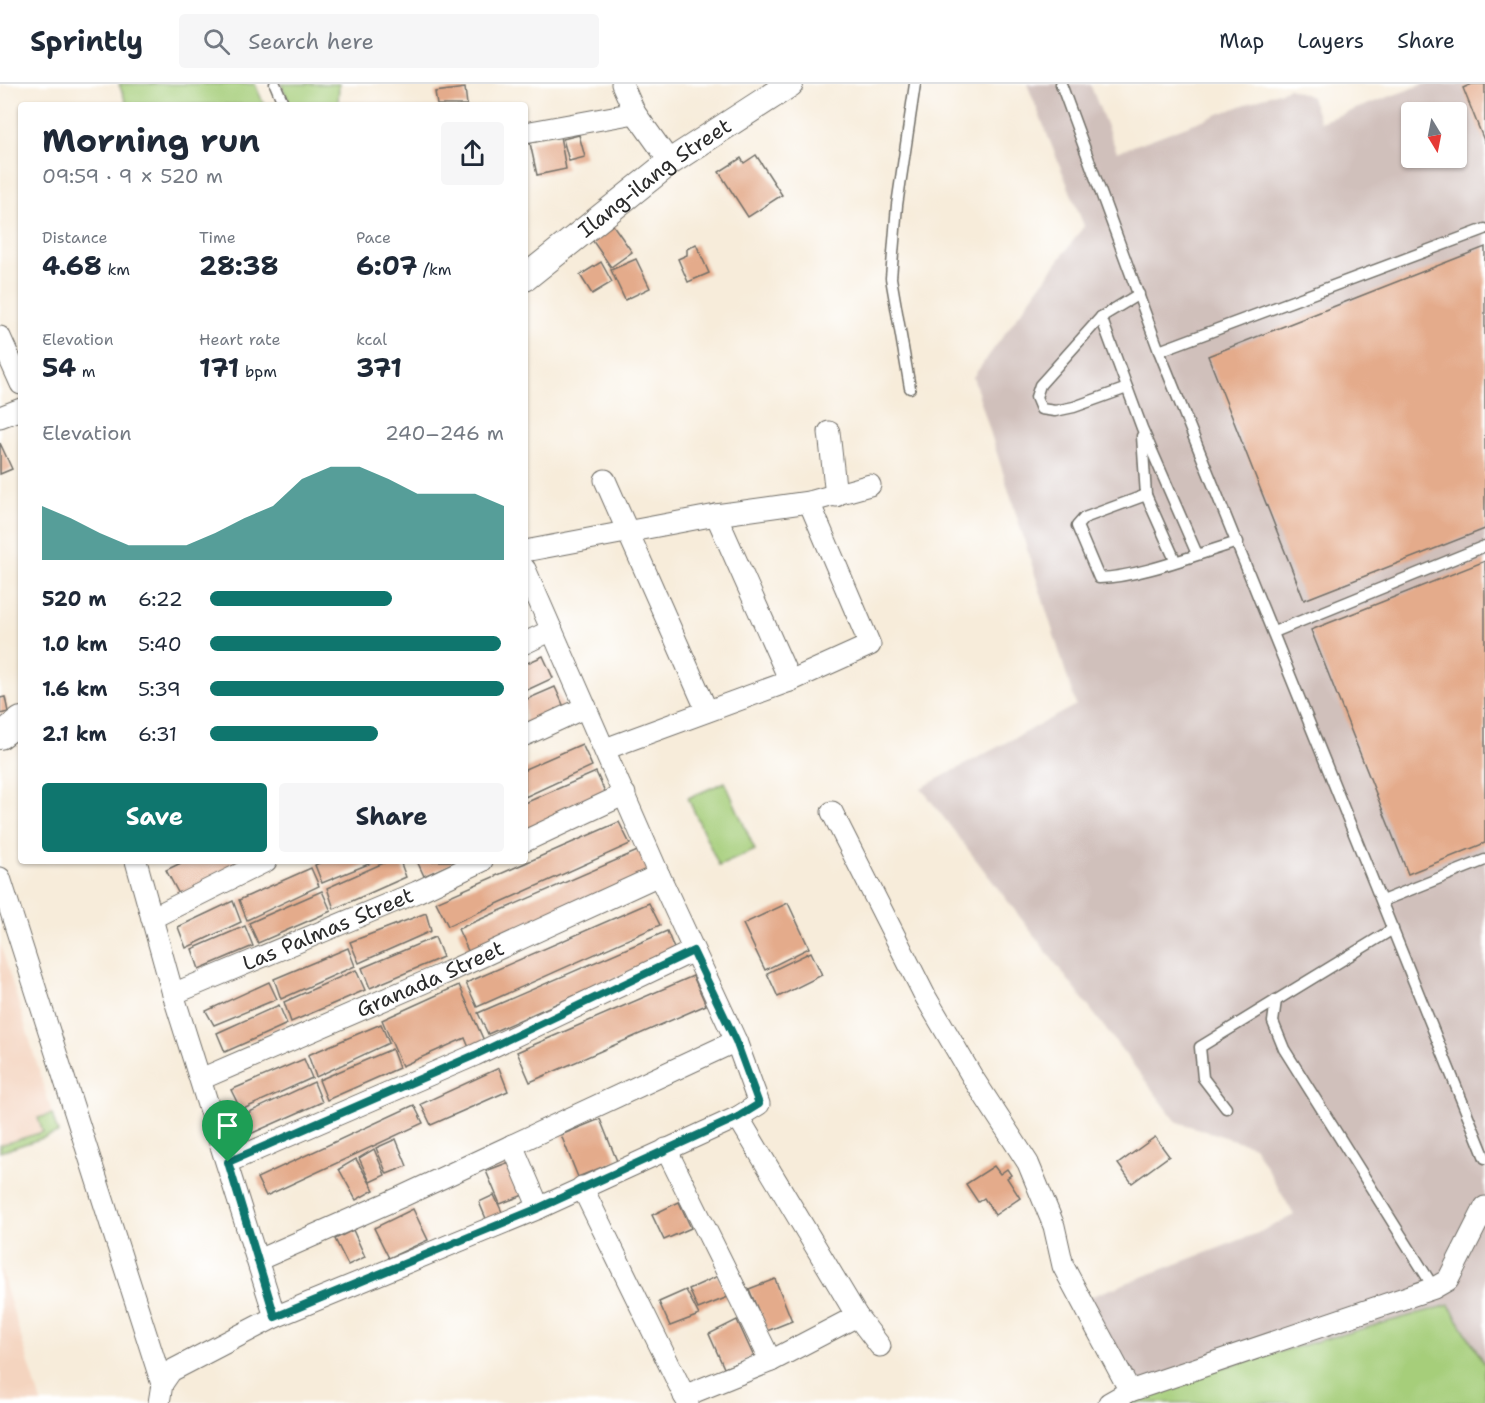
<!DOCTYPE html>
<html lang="en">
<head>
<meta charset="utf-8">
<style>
  body { margin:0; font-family:"Shantell Sans",sans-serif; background:#f6f6f7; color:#1f2937; height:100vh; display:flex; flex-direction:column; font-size:22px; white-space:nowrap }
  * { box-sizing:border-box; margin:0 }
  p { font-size:20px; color:#747a83 }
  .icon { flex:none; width:33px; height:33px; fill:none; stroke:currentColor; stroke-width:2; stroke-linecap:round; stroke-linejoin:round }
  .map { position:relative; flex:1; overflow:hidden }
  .details { position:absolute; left:18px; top:18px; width:510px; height:762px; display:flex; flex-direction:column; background:#fff; border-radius:6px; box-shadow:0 2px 4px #0004 }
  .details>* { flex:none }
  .needle { width:39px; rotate:170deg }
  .fabs { position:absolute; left:1401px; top:18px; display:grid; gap:12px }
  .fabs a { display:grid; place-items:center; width:66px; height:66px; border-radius:6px; background:#fff; box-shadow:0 2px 4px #0004; font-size:30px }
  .pin { position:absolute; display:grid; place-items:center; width:51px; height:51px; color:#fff; margin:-62px -26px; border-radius:50% 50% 50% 0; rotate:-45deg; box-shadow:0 0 6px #0007 }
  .pin .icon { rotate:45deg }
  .round { display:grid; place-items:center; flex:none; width:63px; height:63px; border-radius:6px; background:#f6f6f7 }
  .headline { display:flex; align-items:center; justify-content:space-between; height:102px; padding:0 24px }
  h1 { font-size:33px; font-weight:700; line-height:45px }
  .stats { display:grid; grid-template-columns:repeat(3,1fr); gap:9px; height:102px; padding:6px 24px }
  .stats div { display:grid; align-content:center }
  .stats b { font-size:26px; font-weight:700 }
  .stats small { font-size:16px; font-weight:400 }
  .stats p { font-size:16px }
  .chart { height:168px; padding:12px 24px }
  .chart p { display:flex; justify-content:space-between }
  .chart svg { width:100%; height:108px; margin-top:6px; fill:#0f766e; opacity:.7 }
  .action { display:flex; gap:12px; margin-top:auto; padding:12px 24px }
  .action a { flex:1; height:69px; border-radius:6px; background:#0f766e; color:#fff; font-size:24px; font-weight:700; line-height:69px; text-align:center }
  .action a+a { background:#f6f6f7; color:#1f2937 }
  ul { padding:0 24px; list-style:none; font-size:20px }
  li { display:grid; grid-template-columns:96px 72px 1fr; align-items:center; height:45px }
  li i { height:15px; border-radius:8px; background:#0f766e }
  header { display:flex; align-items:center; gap:36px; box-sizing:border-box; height:84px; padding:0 30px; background:#fff; border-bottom:2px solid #e0e1e3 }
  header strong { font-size:28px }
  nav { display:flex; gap:33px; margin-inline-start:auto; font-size:21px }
  .search { width:420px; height:54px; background:#f6f6f7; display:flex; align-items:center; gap:15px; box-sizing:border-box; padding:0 21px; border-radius:6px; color:#747a83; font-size:22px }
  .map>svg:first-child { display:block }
</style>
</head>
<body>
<header>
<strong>Sprintly</strong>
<div class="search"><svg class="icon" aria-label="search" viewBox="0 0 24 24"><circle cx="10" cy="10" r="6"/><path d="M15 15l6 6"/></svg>Search here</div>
<nav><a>Map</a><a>Layers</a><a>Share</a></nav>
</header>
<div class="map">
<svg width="1485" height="1319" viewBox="0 0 1485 1319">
  <rect width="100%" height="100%" fill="#fff"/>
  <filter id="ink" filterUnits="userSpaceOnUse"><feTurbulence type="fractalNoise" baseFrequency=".0167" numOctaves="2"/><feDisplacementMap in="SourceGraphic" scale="12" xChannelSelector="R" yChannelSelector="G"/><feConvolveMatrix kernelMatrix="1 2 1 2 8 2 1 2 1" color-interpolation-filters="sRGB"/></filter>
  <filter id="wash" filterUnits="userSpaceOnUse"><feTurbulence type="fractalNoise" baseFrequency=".008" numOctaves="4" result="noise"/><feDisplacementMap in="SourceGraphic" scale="24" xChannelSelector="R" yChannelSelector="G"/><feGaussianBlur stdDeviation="1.35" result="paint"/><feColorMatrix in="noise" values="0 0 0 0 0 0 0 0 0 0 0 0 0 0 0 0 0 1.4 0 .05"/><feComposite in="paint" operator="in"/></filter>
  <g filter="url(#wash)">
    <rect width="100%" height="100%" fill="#f7ecda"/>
    <g fill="#f4d4bf">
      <path d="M0,859l58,190 -58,19z"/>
      <path d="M0,1183l14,47 27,89h-41z"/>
    </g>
    <path fill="#d0c0bb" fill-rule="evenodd" d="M1027,0h63l27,68 172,-64 22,9 9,25 104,-38h61v1280l-36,-59 -312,86 -50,-93 171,-65 36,-18 -40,-69 -77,-24 -256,-334 155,-83 -103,-328 111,-151zM1412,28h44v46h-44z"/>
    <g fill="#a6ce7a" stroke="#687c52" stroke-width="1.5">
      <path d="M119,0h136l9,21h-137z"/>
      <path d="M281,0h58l-1,21h-48z"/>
      <path d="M725,698l30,68 -36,16 -31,-68z"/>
      <path d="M52,1030l6,19 -58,19v-7l43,-13 -5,-14z"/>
      <path d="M1449,1221l36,59v39h-373l25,-12z"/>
    </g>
    <g id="blocks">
      <g fill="#e4ab8b">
        <path d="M1472,0h13v59l-22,-55z"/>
        <path d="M465,4l2,17h-30l-2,-13z"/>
        <path d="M579,51l6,22 -16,4 -6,-22z"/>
        <path d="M560,52l6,33 -29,6 -7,-32z"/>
        <path d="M756,71l26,40 -34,22 -29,-45 22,-14 3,5z"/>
        <path d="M613,141l19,27 -21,15 -19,-27z"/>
        <path d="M696,160l13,29 -21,9 -10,-23 9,-4v-6z"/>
        <path d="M1485,163v282l-181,71 -96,-244z"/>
        <path d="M636,175l14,29 -25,12 -14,-30z"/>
        <path d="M601,178l11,20 -20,12 -12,-19z"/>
        <path d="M0,359l12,26 -12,5z"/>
        <path d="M1485,477v282l-77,31 -97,-244z"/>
        <path d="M543,572l10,22 -28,13v-27z"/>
        <path d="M555,603l10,22 -40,18v-27z"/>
        <path d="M5,613l3,15 -8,2v-16z"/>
        <path d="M582,660l10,22 -67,31v-28z"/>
        <path d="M596,688l10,22 -81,37v-28z"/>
        <path d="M619,738l11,22 -182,82 -12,-24z"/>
        <path d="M642,765l10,22 -183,82 -11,-24z"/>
        <path d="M185,777h67l-72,35 -14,-26z"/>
        <path d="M323,777h53l-54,22 -7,-18z"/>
        <path d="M388,777h12l6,16 -72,32 -7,-21z"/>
        <path d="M417,777h41l-34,15z"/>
        <path d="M311,784l8,18 -72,34 -8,-20z"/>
        <path d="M322,807l9,20 -73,32 -9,-20z"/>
        <path d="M233,817l8,21 -55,26 -8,-21z"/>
        <path d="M649,819l11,22 -183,82 -11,-24z"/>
        <path d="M788,819l21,45 -44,22 -22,-46z"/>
        <path d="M426,829l5,18 -72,32 -9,-21z"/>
        <path d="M245,842l8,20 -54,23 -7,-20z"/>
        <path d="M667,847l8,20 -187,83 -10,-21z"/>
        <path d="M435,853l8,20 -73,31 -8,-20z"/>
        <path d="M348,864l7,18 -74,33 -7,-20z"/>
        <path d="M811,868l11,23 -44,22 -11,-24z"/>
        <path d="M356,886l9,20 -74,32 -7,-20z"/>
        <path d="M693,892l13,29 -176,77 -13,-30z"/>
        <path d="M269,898l8,17 -63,26 -8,-14z"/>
        <path d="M459,901l26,58 -15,7 -5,-12 -63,28 -20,-46z"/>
        <path d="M279,921l8,19 -62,28 -8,-19z"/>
        <path d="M381,940l8,19 -73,34 -8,-22z"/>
        <path d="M392,965l7,19 -72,32 -8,-20z"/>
        <path d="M304,975l8,19 -71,32 -10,-20z"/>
        <path d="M499,984l9,23 -77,34 -10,-21z"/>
        <path d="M314,998l8,20 -74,33 -7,-19z"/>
        <path d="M414,1021l9,18 -157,73 -9,-18z"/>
        <path d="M600,1035l17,42 -39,16 -17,-42z"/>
        <path d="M1155,1053l14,19 -37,27 -14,-19z"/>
        <path d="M396,1055l11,27 -20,8 -11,-26z"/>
        <path d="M374,1065l11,26 -15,7 -11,-24z"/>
        <path d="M356,1075l18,31 -18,10 -17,-31z"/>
        <path d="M512,1077l14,33 -26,10 -14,-33z"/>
        <path d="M994,1082l6,8 7,-5 4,6 -4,3 13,20 -25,17 -11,-17 -6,4 -12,-18z"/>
        <path d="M494,1111l9,19 -16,7 -8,-19z"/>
        <path d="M679,1118l12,26 -27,12 -12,-25z"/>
        <path d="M413,1125l15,31 -39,18 -15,-30z"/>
        <path d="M353,1146l12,27 -17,8 -13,-26z"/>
        <path d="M718,1192l10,21 -30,12 -9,-20z"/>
        <path d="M775,1195l17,42 -25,10 -18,-42z"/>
        <path d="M686,1206l13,25 -29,11 -11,-24z"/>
        <path d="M737,1236l17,37 -30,11 -15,-34z"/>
      </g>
    </g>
  </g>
  <g filter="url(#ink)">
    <use href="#blocks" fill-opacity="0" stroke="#726f68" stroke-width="1.5"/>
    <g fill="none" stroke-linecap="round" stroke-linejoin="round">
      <g stroke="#726f68" stroke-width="13">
        <g id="service">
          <path d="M275,0l9,21"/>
          <path d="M1061,0l98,267 326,807"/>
          <path d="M1101,233l41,111 55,126"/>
          <path d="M1159,267l326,-122"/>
          <path d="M910,304l-19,-110 6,-73 18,-121"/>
          <path d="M1127,304l-53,19 -19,4 -14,-2 -5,-12 4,-12 61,-68 38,-23"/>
          <path d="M1142,352l4,59"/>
          <path d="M1175,476l-29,-65 -62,23 -7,8 22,52c41,-1 98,-24 139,-36"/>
          <path d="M1274,548l211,-86"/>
          <path d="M1382,817l103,-41"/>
          <path d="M1276,916l-3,22 11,27 150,239"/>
          <path d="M1226,1024l-23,-30 -3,-31 193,-118"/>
        </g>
      </g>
      <g stroke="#726f68" stroke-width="23">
        <g id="minor">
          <path d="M622,0l13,29 35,49"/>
          <path d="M525,49l110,-20"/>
          <path d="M0,253l21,47"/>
          <path d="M0,333l21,-8"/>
          <path d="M829,348l7,64"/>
          <path d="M605,396l102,231"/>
          <path d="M716,431l74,166"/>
          <path d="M525,467l191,-36 93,-13 61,-17"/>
          <path d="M525,559l27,-13"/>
          <path d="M525,651l61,-28"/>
          <path d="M605,665l185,-68 80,-36 -61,-143"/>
          <path d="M832,728l93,184 48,82 55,85 26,63 9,40 67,125"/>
          <path d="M525,757l100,-47"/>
          <path d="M136,777l37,133 102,323"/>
          <path d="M0,794l162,506 -3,19"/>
          <path d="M152,834l114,-57"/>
          <path id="s1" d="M173,910l244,-102 65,-31"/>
          <path id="s2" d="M201,995l247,-107 211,-97"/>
          <path d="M738,1033l119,199 23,30"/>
          <path d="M512,1061l27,63"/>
          <path d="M666,1065l105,212"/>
          <path d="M228,1078l247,-107 218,-104"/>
          <path d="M582,1103l106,216"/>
          <path d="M258,1176l143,-63 335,-156"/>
          <path d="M162,1300l9,-13 104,-54 264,-109 199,-91 21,-13 -23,-63 -77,-166 -134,-306"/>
          <path d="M684,1312l87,-35 86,-45"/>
          <path d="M1109,1319l21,-12 304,-103 14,-8 37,-73"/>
        </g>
      </g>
      <g stroke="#726f68" stroke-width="28">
        <g id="tertiary">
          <path id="s3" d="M525,194l145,-116 120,-78"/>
          <path d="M0,652l21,-16"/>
        </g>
      </g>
      <use href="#service" stroke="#fff" stroke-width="10"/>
      <use href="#minor" stroke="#fff" stroke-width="21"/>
      <use href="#tertiary" stroke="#fff" stroke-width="26"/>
    </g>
  </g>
  <g fill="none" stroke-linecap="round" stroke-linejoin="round" filter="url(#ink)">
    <g stroke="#fff" stroke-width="12">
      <path id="route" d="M693,867l43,90 23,63 -21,13 -199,91 -264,109 -47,-155 247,-107z"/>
    </g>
    <use href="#route" stroke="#0f766e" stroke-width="8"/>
  </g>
  <g text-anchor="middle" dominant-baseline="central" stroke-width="4.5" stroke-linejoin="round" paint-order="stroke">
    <g font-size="21" fill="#2b2b2b" stroke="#fff">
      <text stroke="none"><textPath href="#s3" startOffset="164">Ilang-ilang Street</textPath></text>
      <text stroke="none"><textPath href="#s1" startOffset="168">Las Palmas Street</textPath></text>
      <text stroke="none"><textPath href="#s2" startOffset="250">Granada Street</textPath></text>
    </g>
  </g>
</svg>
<div class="fabs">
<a><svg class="needle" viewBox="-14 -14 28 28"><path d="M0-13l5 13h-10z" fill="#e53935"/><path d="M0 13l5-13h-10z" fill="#747a83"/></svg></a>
</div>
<div class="pin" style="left:228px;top:1078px;background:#1e9e55"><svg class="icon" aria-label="arrive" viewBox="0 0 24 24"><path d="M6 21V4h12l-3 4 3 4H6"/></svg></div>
<section class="details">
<div class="headline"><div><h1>Morning run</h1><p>09:59 · 9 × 520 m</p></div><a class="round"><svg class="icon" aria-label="share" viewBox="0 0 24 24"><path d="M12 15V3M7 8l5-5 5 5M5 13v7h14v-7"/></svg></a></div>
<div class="stats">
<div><p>Distance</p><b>4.68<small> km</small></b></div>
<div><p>Time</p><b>28:38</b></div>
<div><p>Pace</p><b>6:07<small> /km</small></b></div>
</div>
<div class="stats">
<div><p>Elevation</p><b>54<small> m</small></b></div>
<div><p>Heart rate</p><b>171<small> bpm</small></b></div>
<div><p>kcal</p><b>371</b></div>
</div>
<div class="chart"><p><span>Elevation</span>240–246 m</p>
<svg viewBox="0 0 160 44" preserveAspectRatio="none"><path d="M0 44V22L10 27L20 33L30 38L40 38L50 38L60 33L70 27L80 22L90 11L100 6L110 6L120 11L130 17L140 17L150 17L160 22V44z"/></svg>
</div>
<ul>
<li><b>520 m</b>6:22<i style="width:62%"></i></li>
<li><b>1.0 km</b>5:40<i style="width:99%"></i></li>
<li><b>1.6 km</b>5:39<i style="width:100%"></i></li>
<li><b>2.1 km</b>6:31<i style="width:57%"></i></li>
</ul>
<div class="action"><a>Save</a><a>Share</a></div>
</section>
</div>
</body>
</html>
